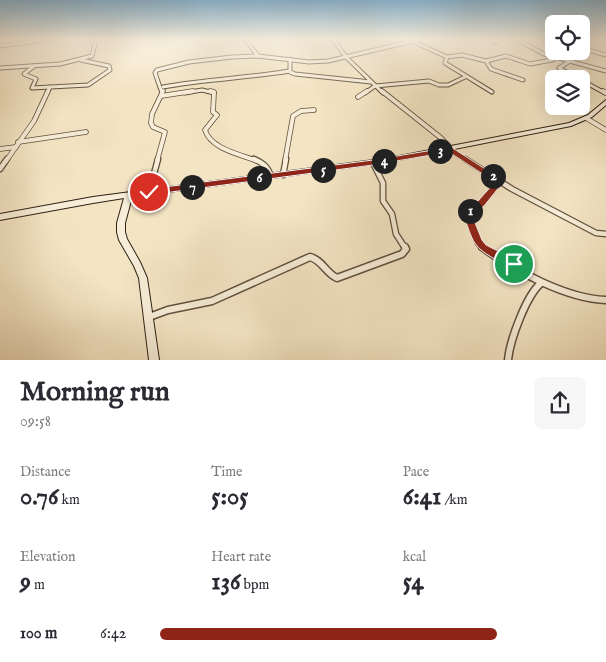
<!DOCTYPE html>
<html lang="en">
<head>
<meta charset="utf-8">
<style>
  body { margin:0; font-family:"IM FELL English",serif; background:#f7f7f7; color:#2b2b33; height:100vh; display:flex; flex-direction:column; font-size:19px; white-space:nowrap }
  * { box-sizing:border-box; margin:0 }
  p { font-size:16px; color:#7c7c81 }
  .icon { flex:none; width:28px; height:28px; fill:none; stroke:currentColor; stroke-width:2; stroke-linecap:round; stroke-linejoin:round }
  .map { position:relative; height:360px; overflow:hidden }
  .side { display:flex; flex-direction:column; background:#fff; flex:1 }
  .side>* { flex:none }
  .tools { position:absolute; left:545px; top:15px; display:grid; gap:10px }
  .tools a { display:grid; place-items:center; width:45px; height:45px; border-radius:8px; background:#fff; box-shadow:0 5px 20px #0002; font-size:25px }
  .pin { position:absolute; display:grid; place-items:center; width:42px; height:42px; color:#fff; margin:-21px; border:2px solid #fff; border-radius:50%; box-shadow:0 1px 5px #0007 }
  .km { position:absolute; width:25px; height:25px; margin:-12px; border-radius:50%; background:#222; color:#fff; font-size:14px; line-height:25px; text-align:center }
  .round { display:grid; place-items:center; flex:none; width:52px; height:52px; border-radius:8px; background:#f7f7f7 }
  .summary { display:flex; align-items:center; justify-content:space-between; height:85px; padding:0 20px }
  h1 { font-size:28px; font-weight:800; line-height:38px }
  .figures { display:grid; grid-template-columns:repeat(3,1fr); gap:8px; height:85px; padding:5px 20px }
  .figures div { display:grid; align-content:center }
  .figures b { font-size:25px; font-weight:800 }
  .figures small { font-size:14px; font-weight:400 }
  .figures p { font-size:14px }
  ul { padding:0 20px; list-style:none; font-size:16px }
  li { display:grid; grid-template-columns:80px 60px 1fr; align-items:center; height:38px }
  li i { height:12px; border-radius:6px; background:#8f2418 }
  .map>svg:first-child { display:block }
</style>
</head>
<body>
<div class="map">
<svg width="606" height="360" viewBox="0 0 606 360">
  <rect width="100%" height="100%" fill="#f3e4c3"/>
  <filter id="stains"><feTurbulence type="fractalNoise" baseFrequency=".004" numOctaves="4"/><feColorMatrix values="0 0 0 0 .2 0 0 0 0 .09 0 0 0 0 .02 0 0 0 .5 -.17"/></filter>
  <radialGradient id="worn" r=".72"><stop offset=".6" stop-color="#630" stop-opacity="0"/><stop offset="1" stop-color="#630" stop-opacity=".3"/></radialGradient>
  <g fill="none" stroke-linecap="round" stroke-linejoin="round">
    <g stroke="#60513f" stroke-width="5">
      <g id="street-far3">
        <path d="M245,39l13,17"/>
        <path d="M333,39l13,18 37,36"/>
        <path d="M516,39l28,15 62,17"/>
        <path d="M414,42l33,15"/>
        <path d="M495,43l3,-4"/>
        <path d="M0,46l52,-7"/>
        <path d="M581,48l25,7"/>
        <path d="M290,59v13l5,2 76,8"/>
        <path d="M486,61l5,8 32,11"/>
        <path d="M570,61l-11,7 20,11"/>
        <path d="M34,66l-10,8 12,5 -4,9 56,-3 22,-15 -1,-4 -28,-6"/>
        <path d="M0,68l60,-4 32,-8 4,-17"/>
        <path d="M581,80l24,13"/>
        <path d="M163,87c42,-8 85,-9 127,-16"/>
        <path d="M492,92l-47,-29 2,-6 15,-2 24,6 20,-5 24,8 22,-4 15,-9"/>
        <path d="M47,93l3,-6"/>
        <path d="M162,93l-7,-20 2,-3 32,-8 43,-5 26,-1 51,6 19,-1 94,-22"/>
        <path d="M185,93l17,-3 12,3"/>
        <path d="M365,93l10,-7 54,-5 10,4h9l17,-8"/>
      </g>
    </g>
    <g stroke="#60513f" stroke-width="5.5">
      <g id="street-far2">
        <path d="M210,91l4,1 -1,20 4,3 -12,15c6,19 34,24 52,31"/>
        <path d="M382,91l59,47 15,16 11,7"/>
        <path d="M603,91l3,2"/>
        <path d="M161,96l32,-5"/>
        <path d="M358,97l9,-6"/>
        <path d="M586,118l20,12"/>
        <path d="M18,142l68,-10"/>
        <path d="M0,149l16,-2"/>
        <path d="M6,161l28,-40 14,-30"/>
        <path d="M157,161l8,-29 -12,-5 -2,-4 1,-9 11,-23"/>
        <path d="M285,161l8,-45 8,-5 13,-1"/>
      </g>
    </g>
    <g stroke="#60513f" stroke-width="7">
      <g id="street-far1">
        <path d="M254,159c9,4 13,7 17,17"/>
        <path d="M465,159l47,30 84,44 10,1"/>
        <path d="M373,163l10,20v18l9,13 4,20 9,14"/>
        <path d="M0,169l7,-10"/>
        <path d="M283,175l3,-16"/>
        <path d="M149,192l9,-33"/>
        <path d="M483,248l-5,-5 -11,-29 14,-10 19,-23"/>
      </g>
    </g>
    <g stroke="#60513f" stroke-width="9">
      <g id="street">
        <path d="M482,247c31,23 85,52 124,53"/>
        <path d="M149,317l19,-7 44,-9 98,-44c12,3 16,16 27,21l65,-24 4,-5 -1,-2"/>
        <path d="M508,360c2,-20 18,-64 33,-77"/>
      </g>
    </g>
    <g stroke="#2f2013" stroke-width="2">
      <path id="secondary" d="M606,100v5l-14,12 -21,9 -182,36 -257,35 -7,26v9l2,7 13,23 7,16 12,82h-10l-10,-82 -5,-12 -15,-26 -2,-8v-9l7,-25 -31,5 -93,17v-6l93,-17 296,-39 180,-35 19,-8z"/>
    </g>
    <use href="#street-far3" stroke="#f7edd8" stroke-width="3"/>
    <use href="#street-far2" stroke="#f7edd8" stroke-width="4"/>
    <use href="#street-far1" stroke="#f7edd8" stroke-width="4.5"/>
    <use href="#street" stroke="#f7edd8" stroke-width="6"/>
    <use href="#secondary" fill="#f7edd8" fill-rule="evenodd"/>
  </g>
  <linearGradient id="sky" x2="0" y2="1"><stop stop-color="#8ab8d6"/><stop offset="0.44" stop-color="#faf3e4"/><stop offset="1" stop-color="#faf3e4" stop-opacity="0"/></linearGradient>
  <rect width="606" height="89" fill="url(#sky)"/>
  <path fill="#8f2418" stroke="#fff" d="M451,147l53,34 -20,25 -12,9 10,25 4,5 32,16v7c-7,2 -12,-3 -18,-6 -29,-16 -26,-19 -37,-48l15,-13 17,-19 -46,-30 -76,13 -224,30 -4,-3 4,-3 224,-29z"/>
  <rect width="100%" height="100%" filter="url(#stains)"/>
  <rect width="100%" height="100%" fill="url(#worn)"/>
</svg>
<div class="tools">
<a><svg class="icon" aria-label="locate" viewBox="0 0 24 24"><circle cx="12" cy="12" r="6"/><path d="M12 2v4M12 18v4M2 12h4M18 12h4"/></svg></a>
<a><svg class="icon" aria-label="layers" viewBox="0 0 24 24"><path d="M12 4l9 5-9 5-9-5zM3 14l9 5 9-5"/></svg></a>
</div>
<div class="pin" style="left:514px;top:264px;background:#1e9e55"><svg class="icon" aria-label="arrive" viewBox="0 0 24 24"><path d="M6 21V4h12l-3 4 3 4H6"/></svg></div>
<div class="pin" style="left:149px;top:192px;background:#d93025"><svg class="icon" aria-label="check" viewBox="0 0 24 24"><path d="M5 12l5 5 9-10"/></svg></div>
<b class="km" style="left:470px;top:211px">1</b>
<b class="km" style="left:493px;top:176px">2</b>
<b class="km" style="left:440px;top:151px">3</b>
<b class="km" style="left:384px;top:161px">4</b>
<b class="km" style="left:323px;top:170px">5</b>
<b class="km" style="left:259px;top:178px">6</b>
<b class="km" style="left:192px;top:187px">7</b>
</div>
<section class="side">
<div class="summary"><div><h1>Morning run</h1><p>09:58</p></div><a class="round"><svg class="icon" aria-label="share" viewBox="0 0 24 24"><path d="M12 15V3M7 8l5-5 5 5M5 13v7h14v-7"/></svg></a></div>
<div class="figures">
<div><p>Distance</p><b>0.76<small> km</small></b></div>
<div><p>Time</p><b>5:05</b></div>
<div><p>Pace</p><b>6:41<small> /km</small></b></div>
</div>
<div class="figures">
<div><p>Elevation</p><b>9<small> m</small></b></div>
<div><p>Heart rate</p><b>136<small> bpm</small></b></div>
<div><p>kcal</p><b>54</b></div>
</div>
<ul>
<li><b>100 m</b>6:42<i style="width:79%"></i></li>
</ul>
</section>
</body>
</html>
